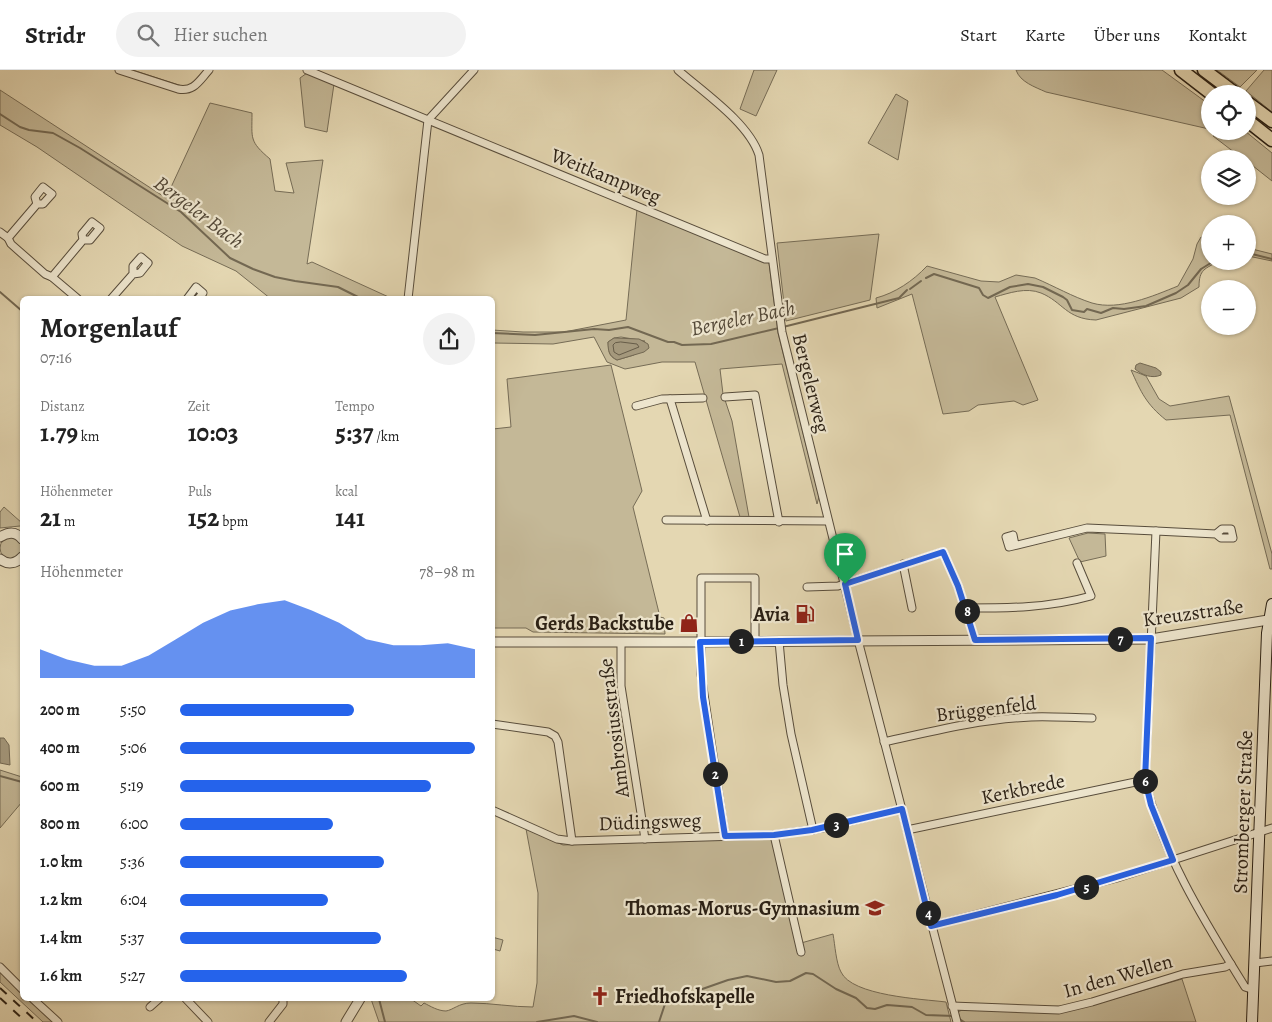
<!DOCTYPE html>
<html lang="de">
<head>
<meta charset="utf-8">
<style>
  body { margin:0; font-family:Alegreya,serif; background:#f2f2f2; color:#222; height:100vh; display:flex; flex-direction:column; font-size:19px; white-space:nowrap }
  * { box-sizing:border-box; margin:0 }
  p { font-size:16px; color:#767676 }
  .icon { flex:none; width:28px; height:28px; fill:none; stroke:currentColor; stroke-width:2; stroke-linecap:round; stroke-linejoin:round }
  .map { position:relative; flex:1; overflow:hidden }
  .sheet { position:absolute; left:20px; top:226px; width:475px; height:705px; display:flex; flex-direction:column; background:#fff; border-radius:8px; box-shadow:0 1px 4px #0004 }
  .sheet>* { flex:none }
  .fabs { position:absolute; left:1201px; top:15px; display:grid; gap:10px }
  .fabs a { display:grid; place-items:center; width:55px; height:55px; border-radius:50%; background:#fff; box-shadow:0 1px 4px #0004; font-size:25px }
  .pin { position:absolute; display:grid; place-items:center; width:42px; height:42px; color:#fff; margin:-51px -21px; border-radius:50% 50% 50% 0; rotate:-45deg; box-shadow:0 0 5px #0007 }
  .pin .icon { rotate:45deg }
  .km { position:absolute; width:25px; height:25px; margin:-12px; border-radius:50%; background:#222; color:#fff; font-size:14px; line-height:25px; text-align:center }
  .round { display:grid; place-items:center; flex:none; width:52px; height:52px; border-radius:26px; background:#f2f2f2 }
  .overview { display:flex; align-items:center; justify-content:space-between; height:85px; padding:0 20px }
  h1 { font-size:28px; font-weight:700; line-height:38px }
  .stats { display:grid; grid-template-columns:repeat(3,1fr); gap:8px; height:85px; padding:5px 20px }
  .stats div { display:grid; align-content:center }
  .stats b { font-size:25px; font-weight:700 }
  .stats small { font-size:14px; font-weight:400 }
  .stats p { font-size:14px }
  .chart { height:140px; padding:10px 20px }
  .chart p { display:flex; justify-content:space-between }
  .chart svg { width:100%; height:90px; margin-top:5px; fill:#2563eb; opacity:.7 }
  ul { padding:0 20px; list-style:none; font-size:16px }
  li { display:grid; grid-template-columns:80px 60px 1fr; align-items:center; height:38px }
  li i { height:12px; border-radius:6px; background:#2563eb }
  header { display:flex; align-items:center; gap:30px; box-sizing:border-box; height:70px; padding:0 25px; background:#fff; border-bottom:1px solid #e0e0e0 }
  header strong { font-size:24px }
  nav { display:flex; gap:28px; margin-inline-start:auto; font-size:18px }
  .search { width:350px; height:45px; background:#f2f2f2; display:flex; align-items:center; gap:12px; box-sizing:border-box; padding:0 18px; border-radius:28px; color:#767676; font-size:19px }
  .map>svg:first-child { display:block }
</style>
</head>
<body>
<header>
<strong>Stridr</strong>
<div class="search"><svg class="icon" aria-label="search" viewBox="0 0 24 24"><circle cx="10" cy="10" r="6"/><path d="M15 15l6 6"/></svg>Hier suchen</div>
<nav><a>Start</a><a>Karte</a><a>Über uns</a><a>Kontakt</a></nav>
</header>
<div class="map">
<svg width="1272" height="952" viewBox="0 0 1272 952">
  <rect width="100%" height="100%" fill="#e4d7b2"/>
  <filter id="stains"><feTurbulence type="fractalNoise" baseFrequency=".004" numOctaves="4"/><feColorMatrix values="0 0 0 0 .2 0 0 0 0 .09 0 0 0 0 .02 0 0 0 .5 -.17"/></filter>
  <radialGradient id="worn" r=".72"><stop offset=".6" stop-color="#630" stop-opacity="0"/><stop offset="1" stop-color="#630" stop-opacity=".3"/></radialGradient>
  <g fill="#c4b897" stroke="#766c56" fill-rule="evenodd">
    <path d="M754,0h23l-21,46 -16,-7z"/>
    <path d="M1016,0h146l48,35v21l-1,3 -163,-37c-11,-5 -26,-10 -30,-22z"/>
    <path d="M1217,0h40l-17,17z"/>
    <path d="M1264,0h8v42l-26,-21z"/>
    <path d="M307,3l27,11 -7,48 -22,-5 -5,-49z"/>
    <path d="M0,20l166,108 44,-95 42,10c0,26 -3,28 18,46l5,32 19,2 -8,-30 37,-3 -16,104 5,-2 81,37h-122l-35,-28 -54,-25 -145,-99 -37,-22z"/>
    <path d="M896,24l12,7 -10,59 -30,-17z"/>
    <path d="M1217,61h28l27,22v28l-24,-19v-3h-5l-30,-23z"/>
    <path d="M637,139l132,54 9,70 41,164 -2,7 -35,-140 -62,5 3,25 9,27 17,96h-9l-45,-155h-33l-37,7 -18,-7 -13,-25 -41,7 -60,-1 -1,-13 31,2h41l62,-12zM621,267l24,4 -11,14 -17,5c-9,-4 -8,-9 -9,-18l6,-4z"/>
    <path d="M879,164l-9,66 -84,21 -9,-78z"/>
    <path d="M1201,167l9,2v22h9c-14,8 -20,8 -20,26l-18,11 -85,22c-30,-1 -33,-18 -55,-27 -15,-6 -32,0 -46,4l43,103 -15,5 -9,-4 -36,4 -9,6 -26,3 -31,-120 -35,14 -1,-10c19,-5 37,-17 51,-32l54,15 18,1 17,-7 19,3c19,8 38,19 57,25 27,8 61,-7 86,-17l15,-27 4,-15z"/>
    <path d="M1248,178l24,6v7l-24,-5z"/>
    <path d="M611,295l31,126 -9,16 27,110 4,1 1,16 -132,-2 -7,-4h-33v-199l18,-2 -4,-48z"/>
    <path d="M1131,300l15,6 13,23 11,7 59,-10 43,158v15h-2l-40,-154 -64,5c-20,-16 -25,-28 -35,-50z"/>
    <path d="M4,437l18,16v4l-2,-1 -20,2v-16z"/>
    <path d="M1088,463l17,1 1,22 -26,6 -11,-24z"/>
    <circle cx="11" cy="478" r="11"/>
    <path d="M0,700l22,7v25l-22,26z"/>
    <path d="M526,759l37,16 209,-7 29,105 32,-9c2,11 3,29 8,38 11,24 81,27 105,30l5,20h-572l-8,-23h40l10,7 3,-3c6,3 14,8 22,8 7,-1 13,-8 25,-8 20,0 41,4 62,4l4,-24 1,-90z"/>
    <path d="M492,867l11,3 -3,11 -7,-2z"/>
    <path d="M0,902l22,21v6h6l25,23h-10l-43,-40z"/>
    <path d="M1182,909l14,43h-235l-3,-10 4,-2 131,-5z"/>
  </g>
  <g fill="#a4987c" stroke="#736852">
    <path d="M614,268l25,1 9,5 1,4 -5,4 -27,8c-8,-4 -9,-9 -9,-18z"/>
    <path d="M1140,293l16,5 5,4v3c-9,4 -19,0 -26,-6l1,-4z"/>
    <path d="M0,668h4l5,7 1,20 -10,-2z"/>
  </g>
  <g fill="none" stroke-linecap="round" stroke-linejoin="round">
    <path stroke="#665c48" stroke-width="1" d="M621,272l16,2 2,3 -20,8 -5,-3 -1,-7 2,-2z"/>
    <g stroke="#736852" stroke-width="2">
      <path d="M131,0l49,16"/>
      <path d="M0,44l20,13 9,3 24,3 27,15 101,64 49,46 23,11 22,8 20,4 43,6 24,12"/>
      <path d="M1248,183l24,6"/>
      <path d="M926,208l8,-4 45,14 4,7 5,3 22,-11 18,-3 15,3 20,10 4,3 5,10 12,2 3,-3 14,4 12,-5 11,1 22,-3 30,-13 12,-8 13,-16 13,-8"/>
      <path d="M910,219l11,-8"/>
      <path d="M0,222l22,19"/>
      <path d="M783,257l116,-29 8,-8"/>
      <path d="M492,263l43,2 59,-6 15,1 19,-3 40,15h6l8,3 29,-1 68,-16"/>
      <path d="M0,706l22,6"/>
      <path d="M379,929l6,23"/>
      <path d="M958,948l6,4"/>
      <path d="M537,952l37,-6 23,6"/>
      <path d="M659,952l6,-18 6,-4 57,-20 19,-4 29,6 14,-1 16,-8 7,1 23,15 20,9 11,10 8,1 12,-4 13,1 12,1 14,8 28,1"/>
    </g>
    <g stroke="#584d3c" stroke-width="9">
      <g id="minor">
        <path d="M119,0l59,19c16,3 21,-8 31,-19"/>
        <path d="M307,0l458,189h7"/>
        <path d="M678,0c25,22 71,53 81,85l23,177 76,308 99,382"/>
        <path d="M0,162l8,6 3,6 34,30 7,3 26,22"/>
        <path d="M8,168l29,-34 -2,-7 8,-10 9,7 -9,10h-6"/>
        <path d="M52,207l31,-37 -1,-6 10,-12 8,6 -10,12h-7"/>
        <path d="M111,229l22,-25 7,-1 8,-10 -7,-6 -8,9v8"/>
        <path d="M187,229l9,-12 7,6 -5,6"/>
        <path d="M408,229l20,-179 46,-50"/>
        <path d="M725,327l30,-2 24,127"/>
        <path d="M670,329l37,122"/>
        <path d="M636,336l26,-7 41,-1"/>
        <path d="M666,450l162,1"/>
        <path d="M1216,464l6,-5h9l2,9h-12l-5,-4 -60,-3 -11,249c17,74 60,142 100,207l9,3"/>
        <path d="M1015,475l-2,-10 -7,2 3,10 78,-19 69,3"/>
        <path d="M903,494l9,44"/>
        <path d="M807,517l31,-1 105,-34 15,34 17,54"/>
        <path d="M966,538c44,0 82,0 125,-12l-14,-33"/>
        <path d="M779,571l4,44 8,49 22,96"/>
        <path d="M621,572v44l24,153"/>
        <path d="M492,654l56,8 7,4 3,6 14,99"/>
        <path d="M884,672c49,-11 97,-23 147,-25 20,-1 41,1 61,1"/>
        <path d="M492,740l65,29 15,2 202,-6 49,-7 78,-19"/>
        <path d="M907,760l238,-50"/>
        <path d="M774,765l27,117"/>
        <path d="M725,766l-24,-162v-96h54v63"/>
        <path d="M931,856l186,-48 155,-50"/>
        <path d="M1255,893l17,-2"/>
        <path d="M0,897l22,22"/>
        <path d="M33,929l25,23"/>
        <path d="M186,929l22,23"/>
        <path d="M952,936l107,4 33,-8 91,-28 42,-7 6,-3"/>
        <path d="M150,937l9,-8"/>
        <path d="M269,952l14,-18v-5"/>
      </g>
    </g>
    <g stroke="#584d3c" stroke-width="11">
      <g id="tertiary">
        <path d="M0,467c8,-5 16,-6 22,2"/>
        <path d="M0,489c7,6 16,5 22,-2"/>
        <path d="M492,572h208l451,-3 117,-19"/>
        <path d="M346,952l14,-23"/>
      </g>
    </g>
    <g stroke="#291f14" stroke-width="12">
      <path id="secondary" d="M1252,952l15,-389 5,-29"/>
    </g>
    <g stroke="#291f14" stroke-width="15">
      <g id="motorway">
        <path d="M1181,0l31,24"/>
        <path d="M1204,0l32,24"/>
        <path d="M1248,33l24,18"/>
        <path d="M1248,51l24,19"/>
      </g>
    </g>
    <use href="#minor" stroke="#ede5cd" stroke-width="7"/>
    <use href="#tertiary" stroke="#ede5cd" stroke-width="9"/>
    <use href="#secondary" stroke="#ede5cd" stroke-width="10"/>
    <use href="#motorway" stroke="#e4d7b2" stroke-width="12"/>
    <g stroke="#291f14" stroke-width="2" stroke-dasharray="9 9" stroke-linecap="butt">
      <path d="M0,918l37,34"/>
      <path d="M0,928l26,24"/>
    </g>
  </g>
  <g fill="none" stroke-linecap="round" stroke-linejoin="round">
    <g stroke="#fff" stroke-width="10">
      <path id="route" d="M943,482l15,34 17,54 176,-2 -6,142 6,25 22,55 -116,35 -126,31 -29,-117 -90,21 -38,5 -49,1 -22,-139 -3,-55 158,-2 -13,-56z"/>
    </g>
    <use href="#route" stroke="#2563eb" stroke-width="6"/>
  </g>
  <defs>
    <g id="fuel-bare" transform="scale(1.5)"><path d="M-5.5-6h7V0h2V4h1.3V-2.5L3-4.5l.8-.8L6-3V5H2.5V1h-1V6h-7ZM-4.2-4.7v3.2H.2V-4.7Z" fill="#8f2418" stroke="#ede5cd" stroke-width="2.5" paint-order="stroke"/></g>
    <g id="shop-bare" transform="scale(1.5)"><path d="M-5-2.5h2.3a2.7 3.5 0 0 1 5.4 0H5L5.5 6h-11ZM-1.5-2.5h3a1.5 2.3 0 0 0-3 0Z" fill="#8f2418" stroke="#ede5cd" stroke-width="2.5" paint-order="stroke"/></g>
    <g id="school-bare" transform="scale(1.5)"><path d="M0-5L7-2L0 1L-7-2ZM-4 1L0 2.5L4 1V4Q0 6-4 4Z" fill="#8f2418" stroke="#ede5cd" stroke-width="2.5" paint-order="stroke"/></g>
    <g id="church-bare" transform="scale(1.5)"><path d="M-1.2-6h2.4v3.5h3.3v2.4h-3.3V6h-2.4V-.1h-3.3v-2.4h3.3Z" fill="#8f2418" stroke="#ede5cd" stroke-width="2.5" paint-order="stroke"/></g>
  </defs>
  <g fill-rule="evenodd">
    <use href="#fuel-bare" x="805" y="544"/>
    <use href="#shop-bare" x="689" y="553"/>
    <use href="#school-bare" x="875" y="838"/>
    <use href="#church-bare" x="600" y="926"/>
  </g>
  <g text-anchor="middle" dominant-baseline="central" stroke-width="4.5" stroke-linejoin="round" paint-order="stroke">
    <g font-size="20" fill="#291f14" stroke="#ede5cd">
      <text transform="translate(606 106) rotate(22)">Weitkampweg</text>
      <text transform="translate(811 313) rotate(76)">Bergelerweg</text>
      <text transform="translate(1193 543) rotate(-8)">Kreuzstraße</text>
      <text transform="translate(986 639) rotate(-7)">Brüggenfeld</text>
      <text transform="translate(614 658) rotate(-97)">Ambrosiusstraße</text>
      <text transform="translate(1023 719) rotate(-12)">Kerkbrede</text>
      <text transform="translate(1243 742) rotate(-88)">Stromberger Straße</text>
      <text transform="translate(650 752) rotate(-2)">Düdingsweg</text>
      <text transform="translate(1118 906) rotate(-16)">In den Wellen</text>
    </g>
    <g font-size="20" font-weight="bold" fill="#291f14" stroke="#ede5cd" text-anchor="end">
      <text x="790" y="544">Avia</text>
      <text x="674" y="553">Gerds Backstube</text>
      <text x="860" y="838">Thomas-Morus-Gymnasium</text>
      <text x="615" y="926" text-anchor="start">Friedhofskapelle</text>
    </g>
    <g font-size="21" font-style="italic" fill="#544938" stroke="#ede5cd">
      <text transform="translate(199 142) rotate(37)">Bergeler Bach</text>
      <text transform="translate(743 248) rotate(-12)">Bergeler Bach</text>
    </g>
  </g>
  <rect width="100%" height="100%" filter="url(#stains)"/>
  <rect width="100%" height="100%" fill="url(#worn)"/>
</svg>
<div class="fabs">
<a><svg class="icon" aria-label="locate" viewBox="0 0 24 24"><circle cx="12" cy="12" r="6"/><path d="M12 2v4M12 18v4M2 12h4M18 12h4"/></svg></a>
<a><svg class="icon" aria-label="layers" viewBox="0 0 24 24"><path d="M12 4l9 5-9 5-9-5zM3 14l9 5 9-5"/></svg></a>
<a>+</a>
<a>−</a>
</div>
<div class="pin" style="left:845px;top:514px;background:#1e9e55"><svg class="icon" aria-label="arrive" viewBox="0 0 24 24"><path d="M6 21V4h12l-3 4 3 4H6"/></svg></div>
<b class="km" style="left:741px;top:571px">1</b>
<b class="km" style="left:715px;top:704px">2</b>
<b class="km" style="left:836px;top:755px">3</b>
<b class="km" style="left:928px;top:843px">4</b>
<b class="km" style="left:1086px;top:817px">5</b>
<b class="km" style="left:1145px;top:711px">6</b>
<b class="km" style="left:1120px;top:569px">7</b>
<b class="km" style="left:967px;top:541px">8</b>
<section class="sheet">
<div class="overview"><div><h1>Morgenlauf</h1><p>07:16</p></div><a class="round"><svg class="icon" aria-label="share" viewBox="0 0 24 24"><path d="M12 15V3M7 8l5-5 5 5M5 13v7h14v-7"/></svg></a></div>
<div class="stats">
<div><p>Distanz</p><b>1.79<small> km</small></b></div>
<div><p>Zeit</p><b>10:03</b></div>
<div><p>Tempo</p><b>5:37<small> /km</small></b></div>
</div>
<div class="stats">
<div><p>Höhenmeter</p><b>21<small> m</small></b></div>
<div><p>Puls</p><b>152<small> bpm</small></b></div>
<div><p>kcal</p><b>141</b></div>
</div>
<div class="chart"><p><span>Höhenmeter</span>78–98 m</p>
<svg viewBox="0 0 160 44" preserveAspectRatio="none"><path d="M0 44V30L10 35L20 38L30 38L40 33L50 25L60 17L70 11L80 8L90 6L100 11L110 17L120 25L130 28L140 28L150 27L160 30V44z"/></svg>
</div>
<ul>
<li><b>200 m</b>5:50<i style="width:59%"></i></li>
<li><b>400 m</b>5:06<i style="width:100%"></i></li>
<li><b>600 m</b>5:19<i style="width:85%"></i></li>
<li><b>800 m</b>6:00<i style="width:52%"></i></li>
<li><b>1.0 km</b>5:36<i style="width:69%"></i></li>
<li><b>1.2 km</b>6:04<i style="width:50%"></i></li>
<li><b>1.4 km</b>5:37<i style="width:68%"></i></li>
<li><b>1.6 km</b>5:27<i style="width:77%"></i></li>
</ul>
</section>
</div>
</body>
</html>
